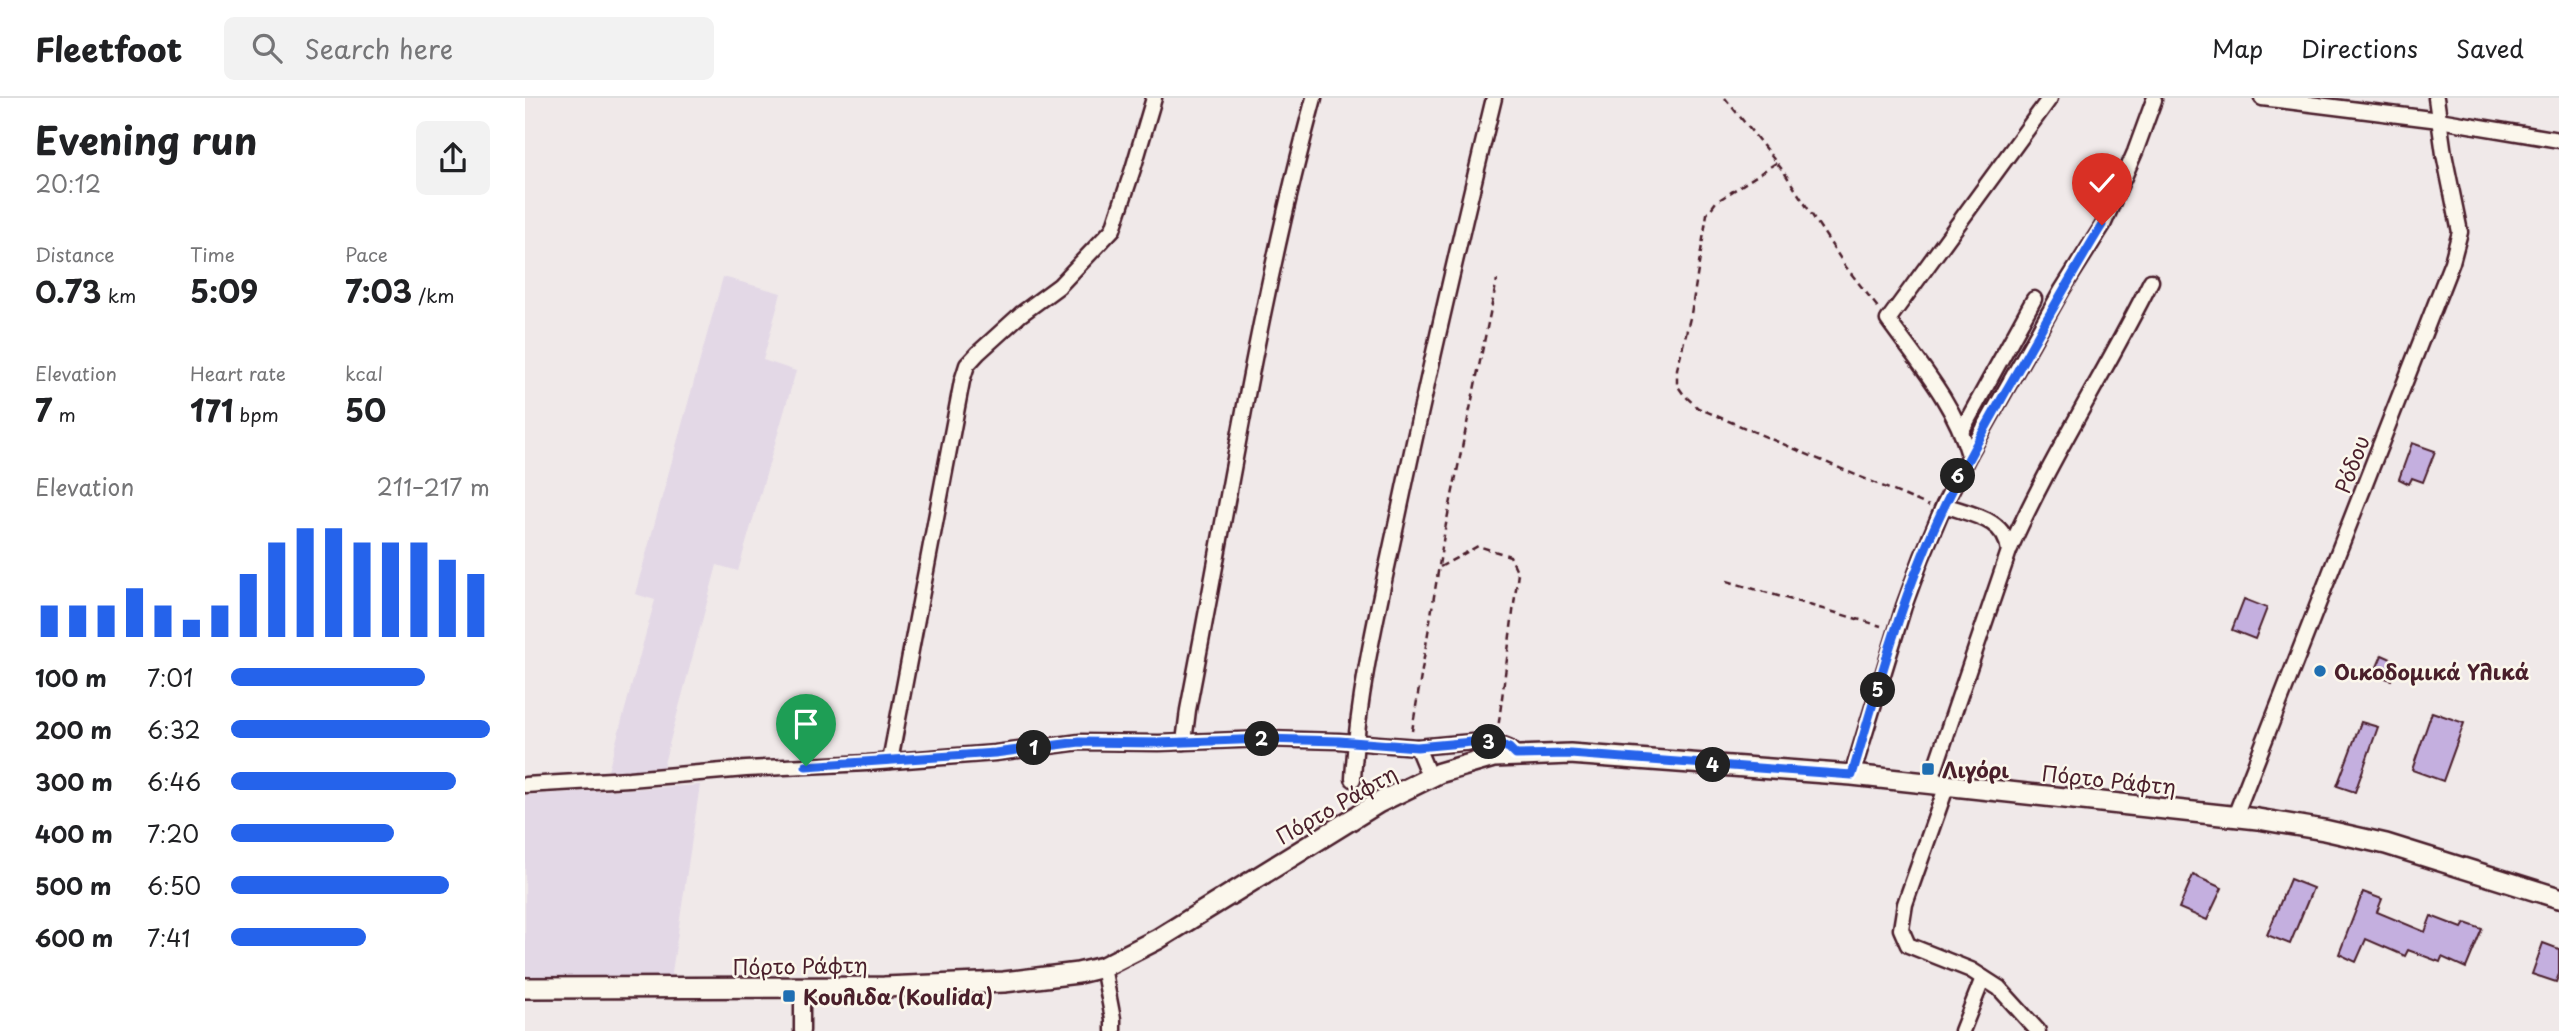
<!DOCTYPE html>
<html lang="en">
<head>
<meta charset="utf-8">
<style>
  body { margin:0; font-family:"Playpen Sans",sans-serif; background:#f2f2f2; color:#202124; height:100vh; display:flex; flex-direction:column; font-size:26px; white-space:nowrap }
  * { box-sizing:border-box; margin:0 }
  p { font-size:23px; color:#757577 }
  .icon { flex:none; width:38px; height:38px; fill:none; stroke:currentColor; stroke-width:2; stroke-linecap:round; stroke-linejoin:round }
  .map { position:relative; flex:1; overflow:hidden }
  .sheet { display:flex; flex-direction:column; background:#fff; width:525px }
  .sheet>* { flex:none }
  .pin { position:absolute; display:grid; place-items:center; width:60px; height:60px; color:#fff; margin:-72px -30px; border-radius:50% 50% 50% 0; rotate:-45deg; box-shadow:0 0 7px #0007 }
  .pin .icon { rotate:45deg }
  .km { position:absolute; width:35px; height:35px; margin:-18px; border-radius:50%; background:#222; color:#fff; font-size:19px; line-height:35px; text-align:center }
  .round { display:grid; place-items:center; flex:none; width:74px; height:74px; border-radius:10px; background:#f2f2f2 }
  .summary { display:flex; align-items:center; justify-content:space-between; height:119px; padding:0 35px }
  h1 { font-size:38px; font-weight:700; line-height:52px }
  .figures { display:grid; grid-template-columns:repeat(3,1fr); gap:10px; height:119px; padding:7px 35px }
  .figures div { display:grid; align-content:center }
  .figures b { font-size:30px; font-weight:700 }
  .figures small { font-size:19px; font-weight:400 }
  .figures p { font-size:19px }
  .chart { height:196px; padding:14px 35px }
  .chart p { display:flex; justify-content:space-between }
  .chart svg { width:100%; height:126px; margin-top:7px; stroke:#2563eb; stroke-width:6 }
  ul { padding:0 35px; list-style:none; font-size:23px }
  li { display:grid; grid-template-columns:112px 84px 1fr; align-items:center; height:52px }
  li i { height:18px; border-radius:9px; background:#2563eb }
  header { display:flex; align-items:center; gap:42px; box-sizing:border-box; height:98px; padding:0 35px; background:#fff; border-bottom:2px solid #e0e0e0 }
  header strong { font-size:33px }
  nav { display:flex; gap:38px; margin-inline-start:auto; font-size:24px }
  .search { width:490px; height:63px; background:#f2f2f2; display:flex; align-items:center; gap:18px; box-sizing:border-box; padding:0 24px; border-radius:10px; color:#757577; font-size:26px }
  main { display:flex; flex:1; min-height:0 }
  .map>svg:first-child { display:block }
</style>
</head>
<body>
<header>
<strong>Fleetfoot</strong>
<div class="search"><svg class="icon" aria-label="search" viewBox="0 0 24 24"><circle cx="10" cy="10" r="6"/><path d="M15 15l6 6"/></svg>Search here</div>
<nav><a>Map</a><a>Directions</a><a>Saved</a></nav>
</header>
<main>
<section class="sheet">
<div class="summary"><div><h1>Evening run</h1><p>20:12</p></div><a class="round"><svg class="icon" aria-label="share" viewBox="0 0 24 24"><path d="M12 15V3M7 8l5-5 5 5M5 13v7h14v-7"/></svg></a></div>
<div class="figures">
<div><p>Distance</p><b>0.73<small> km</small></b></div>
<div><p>Time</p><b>5:09</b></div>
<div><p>Pace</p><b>7:03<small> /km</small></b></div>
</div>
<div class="figures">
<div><p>Elevation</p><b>7<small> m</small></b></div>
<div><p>Heart rate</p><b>171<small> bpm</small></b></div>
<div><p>kcal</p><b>50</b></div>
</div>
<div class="chart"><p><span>Elevation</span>211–217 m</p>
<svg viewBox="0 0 160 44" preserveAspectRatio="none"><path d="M5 44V33M15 44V33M25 44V33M35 44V27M45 44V33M55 44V38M65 44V33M75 44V22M85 44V11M95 44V6M105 44V6M115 44V11M125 44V11M135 44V11M145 44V17M155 44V22"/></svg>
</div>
<ul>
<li><b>100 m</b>7:01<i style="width:75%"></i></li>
<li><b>200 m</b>6:32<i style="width:100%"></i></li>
<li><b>300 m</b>6:46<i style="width:87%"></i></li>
<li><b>400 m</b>7:20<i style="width:63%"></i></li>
<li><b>500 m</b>6:50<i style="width:84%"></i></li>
<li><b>600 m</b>7:41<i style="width:52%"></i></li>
</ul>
</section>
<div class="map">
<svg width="2034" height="933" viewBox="0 0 2034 933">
  <rect width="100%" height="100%" fill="#f0e9e9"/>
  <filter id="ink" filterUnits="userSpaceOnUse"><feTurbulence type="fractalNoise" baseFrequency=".0143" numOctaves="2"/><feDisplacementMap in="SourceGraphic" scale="14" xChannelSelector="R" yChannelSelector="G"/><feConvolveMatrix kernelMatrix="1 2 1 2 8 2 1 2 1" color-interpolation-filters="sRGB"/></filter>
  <g filter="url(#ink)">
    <g fill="#e3d8e6">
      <path d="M198,179l58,16 -18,67 33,11 -58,200 -21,-6 -55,206h-54l47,-171 -20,-6z"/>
      <path d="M175,687l-29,194h-146v-184z"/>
    </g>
    <g fill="#c4afdf" stroke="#4a1f2b" stroke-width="2">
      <path d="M1887,345l23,8 -12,31 -11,-4 -3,6 -10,-5z"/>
      <path d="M1719,501l23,9 -12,31 -23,-9z"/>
      <path d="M1857,557l16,7 -7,18 -17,-6z"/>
      <path d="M1907,614l32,11 -21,58 -31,-11z"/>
      <path d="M1836,624l17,5 -23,65 -18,-6z"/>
      <path d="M1668,777l29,13 -15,32 -28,-12z"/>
      <path d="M1765,781l23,9 -23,56 -23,-9z"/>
      <path d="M1838,794l19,7 -5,13 48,20 6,-16 31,12 3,-5 17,6 -16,39 -24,-11 -2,5 -32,-12 -3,6 -39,-17 -10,23 -17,-8z"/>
      <path d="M2018,845l16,6v25l-3,8 -24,-8z"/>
    </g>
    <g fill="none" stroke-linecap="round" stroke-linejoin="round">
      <g stroke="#4a1f2b" stroke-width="19">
        <g id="street">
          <path d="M1737,0l177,22 120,20"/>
          <path d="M1437,332l72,-131"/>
          <path d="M1444,357l93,-165 41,-65 32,-73 19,-52"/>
          <path d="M1419,407l25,-50c-14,-51 -51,-93 -81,-135l162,-222"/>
          <path d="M659,644l4,-32c40,-204 71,-411 126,-612"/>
          <path d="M892,649l13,31"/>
          <path d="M365,663l72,-380 5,-16 11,-12 43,-39 38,-28 54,-57 20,-60 21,-71"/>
          <path d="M1327,677l52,-169 18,-49 22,-52c28,10 61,13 65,46"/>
          <path d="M828,681c5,-92 28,-182 47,-272 29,-137 61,-273 94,-409"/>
          <path d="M1405,685l79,-232c41,-93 97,-179 142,-270"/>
          <path d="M0,687l104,-6 117,-10 121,-6 128,-10 85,-11 79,1 106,-4 74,2 78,6 66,-6 13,2 13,5 7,7"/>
          <path d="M1422,687l-42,119 -4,25 7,16 63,25 28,18 39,43"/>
          <path d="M1710,718l217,-554 8,-30 -16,-78 -8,-56"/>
          <path d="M578,869l10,52v12"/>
          <path d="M277,891v42"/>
          <path d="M1437,933l21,-53"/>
        </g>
      </g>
      <g stroke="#4a1f2b" stroke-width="24">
        <path id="secondary" d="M0,890l359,-1 120,-5 74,-9 25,-6 55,-28 220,-136 61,-30 55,-16 76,-3 282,21 406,44 66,11 62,14 173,54"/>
      </g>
      <g stroke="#4a1f2b" stroke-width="2.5" stroke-dasharray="7 5" stroke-linecap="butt">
        <path d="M1200,0l59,74 62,95 33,42"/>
        <path d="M1251,65l-60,39 -9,12 -16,100 -14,55v16l7,10 14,13 231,98"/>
        <path d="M915,469l38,-21 32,10 8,17 -20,156"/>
        <path d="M1202,483l154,45"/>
        <path d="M887,633l33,-202 52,-249"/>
      </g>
      <use href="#street" stroke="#fbf7ec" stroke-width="14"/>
      <use href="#secondary" stroke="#fbf7ec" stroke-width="19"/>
    </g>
  </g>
  <g fill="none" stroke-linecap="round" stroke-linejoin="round" filter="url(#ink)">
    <g stroke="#fff" stroke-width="14">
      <path id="route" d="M281,668l189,-13 85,-11 79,1 106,-4 74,2 78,6 66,-6 13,2 13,5 7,7 54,-1 282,21c22,-73 41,-148 70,-218 23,-59 54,-112 84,-166 32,-56 63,-112 96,-166"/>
    </g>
    <use href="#route" stroke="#2563eb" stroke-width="9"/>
  </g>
  <g fill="#1f6fb2" stroke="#fbf7ec" stroke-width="2.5">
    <circle cx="1795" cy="573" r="7"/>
    <rect x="1396" y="664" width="14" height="14" rx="3.5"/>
    <rect x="257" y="891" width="14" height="14" rx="3.5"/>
  </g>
  <g text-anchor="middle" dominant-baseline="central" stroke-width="5" stroke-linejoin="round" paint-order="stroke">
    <g font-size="21" fill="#4a1f2b" stroke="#fbf7ec">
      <text transform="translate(1826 366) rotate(-69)">Ρόδου</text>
      <text transform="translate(1584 681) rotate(6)">Πόρτο Ράφτη</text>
      <text transform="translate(811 706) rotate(-30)">Πόρτο Ράφτη</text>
      <text transform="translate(275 867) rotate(-1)">Πόρτο Ράφτη</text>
    </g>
    <g font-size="21" font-weight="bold" fill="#4a1f2b" stroke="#fbf7ec" text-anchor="start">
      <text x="1809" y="573">Οικοδομικά Υλικά</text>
      <text x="1417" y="671">Λιγόρι</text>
      <text x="278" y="898">Κουλιδα (Koulida)</text>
    </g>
  </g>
</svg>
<div class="pin" style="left:281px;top:668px;background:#1e9e55"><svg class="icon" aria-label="arrive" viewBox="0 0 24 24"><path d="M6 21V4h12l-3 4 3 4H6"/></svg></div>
<div class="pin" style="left:1577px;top:127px;background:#d93025"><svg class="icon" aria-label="check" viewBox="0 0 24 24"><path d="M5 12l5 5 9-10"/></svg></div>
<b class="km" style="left:509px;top:650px">1</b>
<b class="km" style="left:737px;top:641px">2</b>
<b class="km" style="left:964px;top:644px">3</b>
<b class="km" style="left:1188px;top:667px">4</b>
<b class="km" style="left:1353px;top:592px">5</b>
<b class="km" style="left:1433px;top:378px">6</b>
</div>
</main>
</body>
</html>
